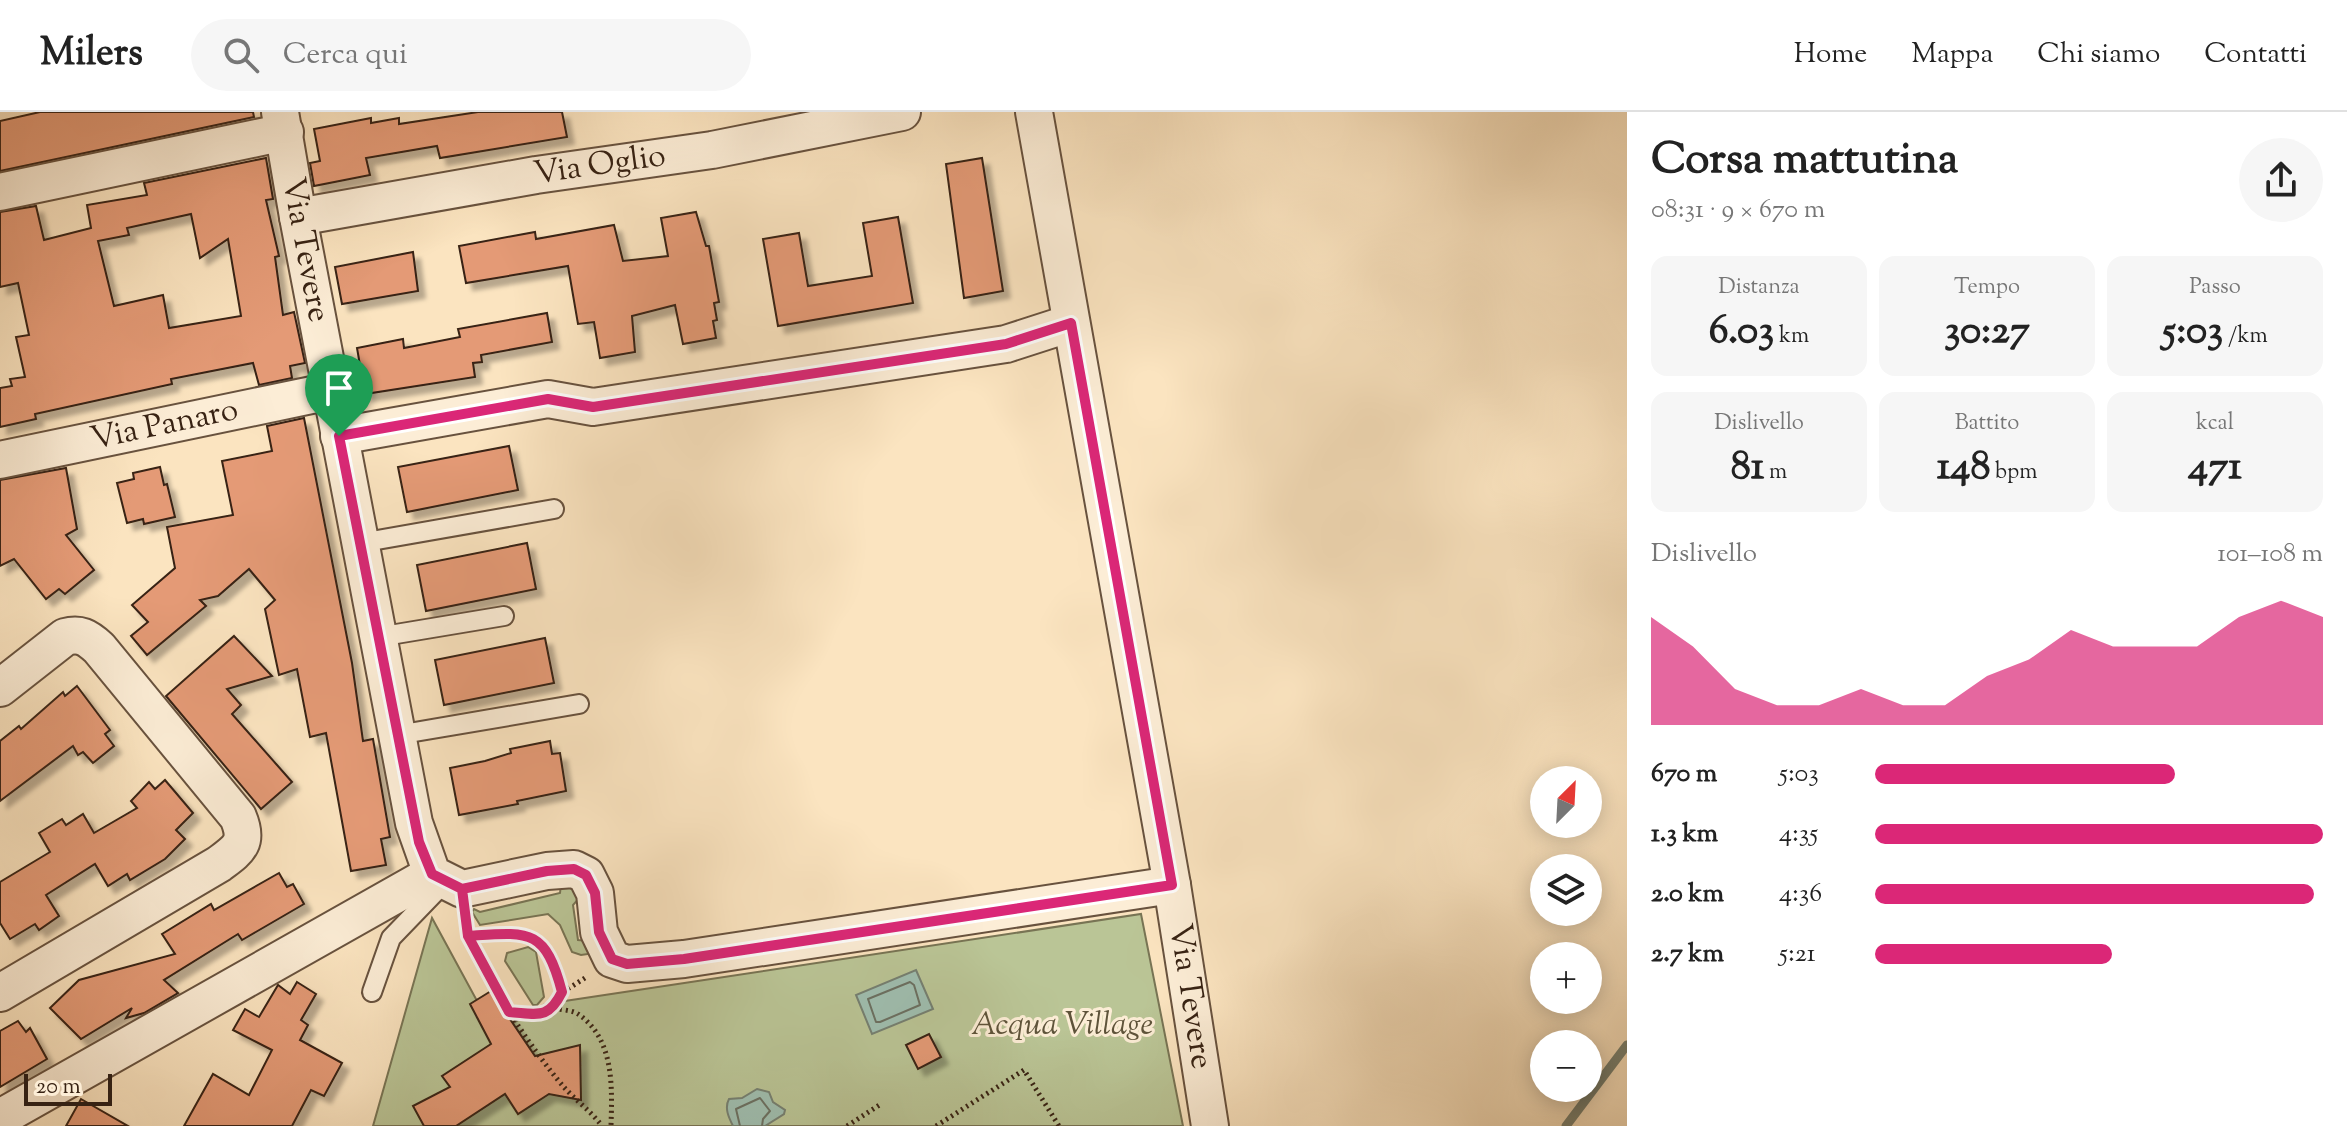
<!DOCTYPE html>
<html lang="it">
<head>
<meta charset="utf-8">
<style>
  body { margin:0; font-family:"Sorts Mill Goudy",serif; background:#f6f6f6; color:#222; height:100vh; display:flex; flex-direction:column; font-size:30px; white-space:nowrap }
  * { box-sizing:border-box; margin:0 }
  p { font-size:26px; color:#767676 }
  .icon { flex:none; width:44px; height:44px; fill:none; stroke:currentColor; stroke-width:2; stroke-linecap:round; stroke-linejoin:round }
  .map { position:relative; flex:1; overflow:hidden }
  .sheet { display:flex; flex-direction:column; background:#fff; width:720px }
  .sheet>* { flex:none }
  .needle { width:52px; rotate:24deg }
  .buttons { position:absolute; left:1530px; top:654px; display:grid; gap:16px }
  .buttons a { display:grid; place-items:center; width:72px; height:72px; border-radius:50%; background:#fff; box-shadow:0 4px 20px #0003; font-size:40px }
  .scale { position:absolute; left:24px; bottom:20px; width:88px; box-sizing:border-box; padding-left:8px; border:4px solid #372213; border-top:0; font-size:22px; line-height:28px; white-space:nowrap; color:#372213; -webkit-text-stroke:6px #fcedd6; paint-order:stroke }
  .pin { position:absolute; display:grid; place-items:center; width:68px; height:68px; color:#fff; margin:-82px -34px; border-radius:50% 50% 50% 0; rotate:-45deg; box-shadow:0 0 8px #0007 }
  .pin .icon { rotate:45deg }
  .round { display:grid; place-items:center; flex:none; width:84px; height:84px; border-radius:42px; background:#f6f6f6 }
  .summary { display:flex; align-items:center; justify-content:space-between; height:136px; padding:0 24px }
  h1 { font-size:44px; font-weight:800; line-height:60px }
  .metrics { display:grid; grid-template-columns:repeat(3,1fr); gap:12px; height:136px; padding:8px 24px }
  .metrics div { display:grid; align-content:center; border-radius:16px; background:#f6f6f6; text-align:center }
  .metrics b { font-size:40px; font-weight:800 }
  .metrics small { font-size:22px; font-weight:400 }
  .metrics p { font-size:22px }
  .chart { height:224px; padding:16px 24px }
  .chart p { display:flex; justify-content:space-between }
  .chart svg { width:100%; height:144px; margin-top:8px; fill:#db2777; opacity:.7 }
  ul { padding:0 24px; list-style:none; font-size:26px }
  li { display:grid; grid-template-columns:128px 96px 1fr; align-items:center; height:60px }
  li i { height:20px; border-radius:10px; background:#db2777 }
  header { display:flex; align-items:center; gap:48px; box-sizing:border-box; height:112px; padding:0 40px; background:#fff; border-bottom:2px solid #e0e0e0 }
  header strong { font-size:38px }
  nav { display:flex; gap:44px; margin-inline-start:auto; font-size:28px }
  .search { width:560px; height:72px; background:#f6f6f6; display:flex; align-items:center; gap:20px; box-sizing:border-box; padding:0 28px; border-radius:44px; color:#767676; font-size:30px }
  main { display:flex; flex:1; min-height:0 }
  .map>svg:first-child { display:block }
</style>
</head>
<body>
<header>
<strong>Milers</strong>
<div class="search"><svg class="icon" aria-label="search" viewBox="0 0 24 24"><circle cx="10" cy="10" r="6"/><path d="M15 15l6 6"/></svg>Cerca qui</div>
<nav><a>Home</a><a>Mappa</a><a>Chi siamo</a><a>Contatti</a></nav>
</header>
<main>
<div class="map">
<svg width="1627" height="1014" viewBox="0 0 1627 1014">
  <defs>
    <filter id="shadow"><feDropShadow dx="7" dy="7" stdDeviation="2" flood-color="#0004"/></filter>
  </defs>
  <rect width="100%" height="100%" fill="#fbe4c0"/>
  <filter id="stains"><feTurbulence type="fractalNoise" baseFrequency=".0025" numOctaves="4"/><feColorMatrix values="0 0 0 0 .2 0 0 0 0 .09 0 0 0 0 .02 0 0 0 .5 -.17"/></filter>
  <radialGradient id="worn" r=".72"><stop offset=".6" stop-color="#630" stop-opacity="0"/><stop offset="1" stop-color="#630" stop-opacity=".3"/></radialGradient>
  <g fill="#bac596" stroke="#787454" stroke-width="2">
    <path d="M568,771l13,13 -8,9 5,35 12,1 5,12 -14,2 -9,-3 -12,-27 -12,-11 -68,11 -8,-13 2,-3 6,3 80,-19 1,-8z"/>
    <path d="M1141,802l42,212h-810l59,-208 63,116 50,-30z"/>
    <path d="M528,835l8,5 8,45 -7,8h-4l-28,-44 2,-8z"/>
  </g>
  <g fill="#9fbfb1" stroke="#758072" stroke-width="2">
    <path d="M916,858l17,39 -61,25 -16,-39z"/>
    <path d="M757,977l12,3 4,10 12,8 -1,4 -19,12h-32c-4,-8 -9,-18 -4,-27l13,-1z"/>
  </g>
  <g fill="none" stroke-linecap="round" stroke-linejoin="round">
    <g stroke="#6b7062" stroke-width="2">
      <path d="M910,870l4,3 6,20 -40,17h-4l-8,-23z"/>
      <path d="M740,1014l-4,-17 24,-11 10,13 -7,8 -1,7"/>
    </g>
    <path stroke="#758072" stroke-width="9" d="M1566,1014l61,-81"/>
  </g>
  <g fill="#e49a76" stroke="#372213" stroke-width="2" fill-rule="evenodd" filter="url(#shadow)">
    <path d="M40,0h213l1,5 -254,54v-50z"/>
    <path d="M478,0h84l5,25 -127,21 -3,-12 -71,12 4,17 -56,11 -4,-23 10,-2 -6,-32 57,-11v5l28,-5v6z"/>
    <path d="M266,46l7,41 -7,1 13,56 -4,1 8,58 11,-3 11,51 -15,3 2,12 -33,7 -6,-22 -82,16 1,5 -137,30 1,5 -36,8v-39l12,-2 -2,-7 15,-2 -9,-40 13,-2 -11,-52 -18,4v-75l36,-6 8,34 47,-12 -4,-23 60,-10 -3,-12zM191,102l9,44 28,-19 13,77 -72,12 -6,-33 -49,11 -16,-65 31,-6 -2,-7z"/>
    <path d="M982,46l21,133 -39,7 -18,-134z"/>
    <path d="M696,100l10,34h3l10,56 -5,1 3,17 -4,1 3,17 -33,6 -8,-39 -43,11 3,36 -35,6 -6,-36 -16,2 -10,-58 -102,17 -7,-37 76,-14 1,7 78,-14 9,36 45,-5 -7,-38z"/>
    <path d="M898,105l15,86 -135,23 -15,-87 36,-6 9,53 64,-10 -9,-53z"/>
    <path d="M413,140l5,39 -76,13 -7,-37z"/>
    <path d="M547,201l5,29 -71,13 1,7 -9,1 2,14 -110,17 -8,-46 46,-9 1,9 56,-11 -2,-8z"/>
    <path d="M304,306l48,245 11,78 10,-2 17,98 -9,2 5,26 -35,6 -25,-138 -16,4 -13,-68 -18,6 -14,-66 10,-9 -26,-31 -31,27 -18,4 6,6 -59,49 -16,-19 17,-14 -16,-17 43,-37 -8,-41 66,-12 -11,-54 50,-10 -5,-25z"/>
    <path d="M509,334l9,44 -111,22 -9,-45z"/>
    <path d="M160,355l4,18 3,-1 8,33 -31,7 -1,-5 -16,4 -10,-40 17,-4 -1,-6z"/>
    <path d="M66,356l11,61 -11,6 28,35 -29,24 -6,-5 -13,10 -32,-40 -14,7v-86z"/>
    <path d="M527,431l9,46 -110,22 -9,-46z"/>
    <path d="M234,524l38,40 -45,13 14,16 -9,9 60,68 -31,27 -95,-113z"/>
    <path d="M545,526l9,45 -110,22 -9,-45z"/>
    <path d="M77,574l33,44 -5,4 9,12 -21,17 -10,-11 -5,3 -5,-9 -73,55v-60l19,-15 2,3 42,-37 2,4z"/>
    <path d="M550,629l2,13 8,-1 6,38 -49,10 1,3 -59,11 -9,-47 35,-7 26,-8 -1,-4z"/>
    <path d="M165,668l28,33 -17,17 9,9 -20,20 -35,21 -3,-6 -19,12 -13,-22 -49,31 13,21 -20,14 -4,-6 -25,15 -10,-16v-41l50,-30 -11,-19 23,-14 4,6 17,-11 11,19 43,-25 -6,-7 18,-19 6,7z"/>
    <path d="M279,761l8,14 6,-3 11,20 -62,36 -4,-6 -74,46 14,13 -34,20 -18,5 6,-10 -51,31 -31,-31 29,-28 96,-26 -13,-20 49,-30 3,6z"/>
    <path d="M297,870l19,12 -15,26 7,5 -8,15 42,23 -18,33 -13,-6 -19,36h-108l29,-52 36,21 23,-45 -39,-20 12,-21 14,8 19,-32 12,9z"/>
    <path d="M491,879l44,65 45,-11 1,55 -32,-6 -31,20 -13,-20 -49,32h-32l-11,-20 37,-19 -8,-11 49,-32 -21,-40z"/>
    <path d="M18,909l8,11 4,-4 17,31 -47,28v-56z"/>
    <path d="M929,922l12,23 -23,12 -12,-24z"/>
    <path d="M81,987l47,27h-62z"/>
  </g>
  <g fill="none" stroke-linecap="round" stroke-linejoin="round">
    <g stroke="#68523e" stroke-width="22">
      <g id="service">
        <path d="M360,431l194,-34"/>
        <path d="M378,525l126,-21"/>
        <path d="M397,623l182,-31"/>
        <path d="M372,880l19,-54 55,-57"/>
      </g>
    </g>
    <g stroke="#68523e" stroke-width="40">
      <g id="minor">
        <path id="s1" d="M280,0l18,105 116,606 18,51 30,15 85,-18 27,-2 12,6 9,18 4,39 13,27 15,5 57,-5 488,-74"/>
        <path id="s2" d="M1034,0l138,773 38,241"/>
        <path d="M0,80l285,-60"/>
        <path id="s3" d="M298,105l238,-42 176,-25 190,-38"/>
        <path d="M339,324l209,-37 45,8 413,-63 65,-21"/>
        <path id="s4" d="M0,348l331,-69"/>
        <path d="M0,576l65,-51c15,-4 22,0 34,11l139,169c11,26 1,32 -19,47l-219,129"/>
        <path d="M0,1006l432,-244"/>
      </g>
    </g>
    <g stroke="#372213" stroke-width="5" stroke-dasharray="2 4" stroke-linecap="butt">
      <path d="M465,806c6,44 68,133 98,168 12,14 28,25 39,40"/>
      <path d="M468,824c61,-4 76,-8 94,56 -15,28 -24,22 -53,20"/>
      <path d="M563,880l25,-16"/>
      <path d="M554,896c7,2 18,2 24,6 37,25 34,74 33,112"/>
      <path d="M847,1014l34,-22"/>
      <path d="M936,1014l88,-56 35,56"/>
    </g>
    <use href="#service" stroke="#fcedd6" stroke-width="18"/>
    <use href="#minor" stroke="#fcedd6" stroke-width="36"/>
  </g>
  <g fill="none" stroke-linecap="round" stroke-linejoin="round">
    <g stroke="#fff" stroke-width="16">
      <path id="route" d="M339,324l80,406 13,32 30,15 6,47 41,76c29,2 39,8 53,-20 -17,-65 -34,-60 -94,-56l-6,-47 85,-18 27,-2 12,6 9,18 4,39 13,27 15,5 57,-5 488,-74 -101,-562 -65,21 -413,63 -45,-8 -209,37"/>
    </g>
    <use href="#route" stroke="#db2777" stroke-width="10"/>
  </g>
  <g text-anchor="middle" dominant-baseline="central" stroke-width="6" stroke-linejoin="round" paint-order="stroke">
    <g font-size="32" fill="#372213" stroke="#fcedd6">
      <text stroke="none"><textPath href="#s3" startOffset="306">Via Oglio</textPath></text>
      <text stroke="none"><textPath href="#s1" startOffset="140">Via Tevere</textPath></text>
      <text stroke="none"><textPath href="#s4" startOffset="168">Via Panaro</textPath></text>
      <text stroke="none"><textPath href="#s2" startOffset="898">Via Tevere</textPath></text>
    </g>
    <g font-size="32" font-style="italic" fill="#5e533a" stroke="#fcedd6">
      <text x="1062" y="914">Acqua Village</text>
    </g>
  </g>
  <rect width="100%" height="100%" filter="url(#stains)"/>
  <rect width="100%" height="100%" fill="url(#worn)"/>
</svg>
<div class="buttons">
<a><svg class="needle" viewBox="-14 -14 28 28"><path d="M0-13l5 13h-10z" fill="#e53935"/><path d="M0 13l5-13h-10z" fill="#767676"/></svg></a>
<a><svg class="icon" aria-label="layers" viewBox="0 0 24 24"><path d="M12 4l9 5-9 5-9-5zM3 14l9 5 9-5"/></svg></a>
<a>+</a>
<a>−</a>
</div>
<div class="scale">20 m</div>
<div class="pin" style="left:339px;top:324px;background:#1e9e55"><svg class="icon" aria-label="arrive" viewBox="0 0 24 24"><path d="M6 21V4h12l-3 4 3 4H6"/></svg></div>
</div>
<section class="sheet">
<div class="summary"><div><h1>Corsa mattutina</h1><p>08:31 · 9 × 670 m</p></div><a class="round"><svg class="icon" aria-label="share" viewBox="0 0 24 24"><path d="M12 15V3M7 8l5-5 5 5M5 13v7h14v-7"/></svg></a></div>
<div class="metrics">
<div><p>Distanza</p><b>6.03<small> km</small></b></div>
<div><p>Tempo</p><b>30:27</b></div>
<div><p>Passo</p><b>5:03<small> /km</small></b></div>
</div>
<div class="metrics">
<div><p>Dislivello</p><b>81<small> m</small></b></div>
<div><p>Battito</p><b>148<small> bpm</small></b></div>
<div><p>kcal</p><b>471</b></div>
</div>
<div class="chart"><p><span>Dislivello</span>101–108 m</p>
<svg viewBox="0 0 160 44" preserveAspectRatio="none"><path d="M0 44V11L10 20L20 33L30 38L40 38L50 33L60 38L70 38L80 29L90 24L100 15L110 20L120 20L130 20L140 11L150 6L160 11V44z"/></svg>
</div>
<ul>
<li><b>670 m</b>5:03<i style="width:67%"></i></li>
<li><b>1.3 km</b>4:35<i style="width:100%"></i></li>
<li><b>2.0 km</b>4:36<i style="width:98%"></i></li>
<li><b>2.7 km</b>5:21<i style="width:53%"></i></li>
</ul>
</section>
</main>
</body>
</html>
